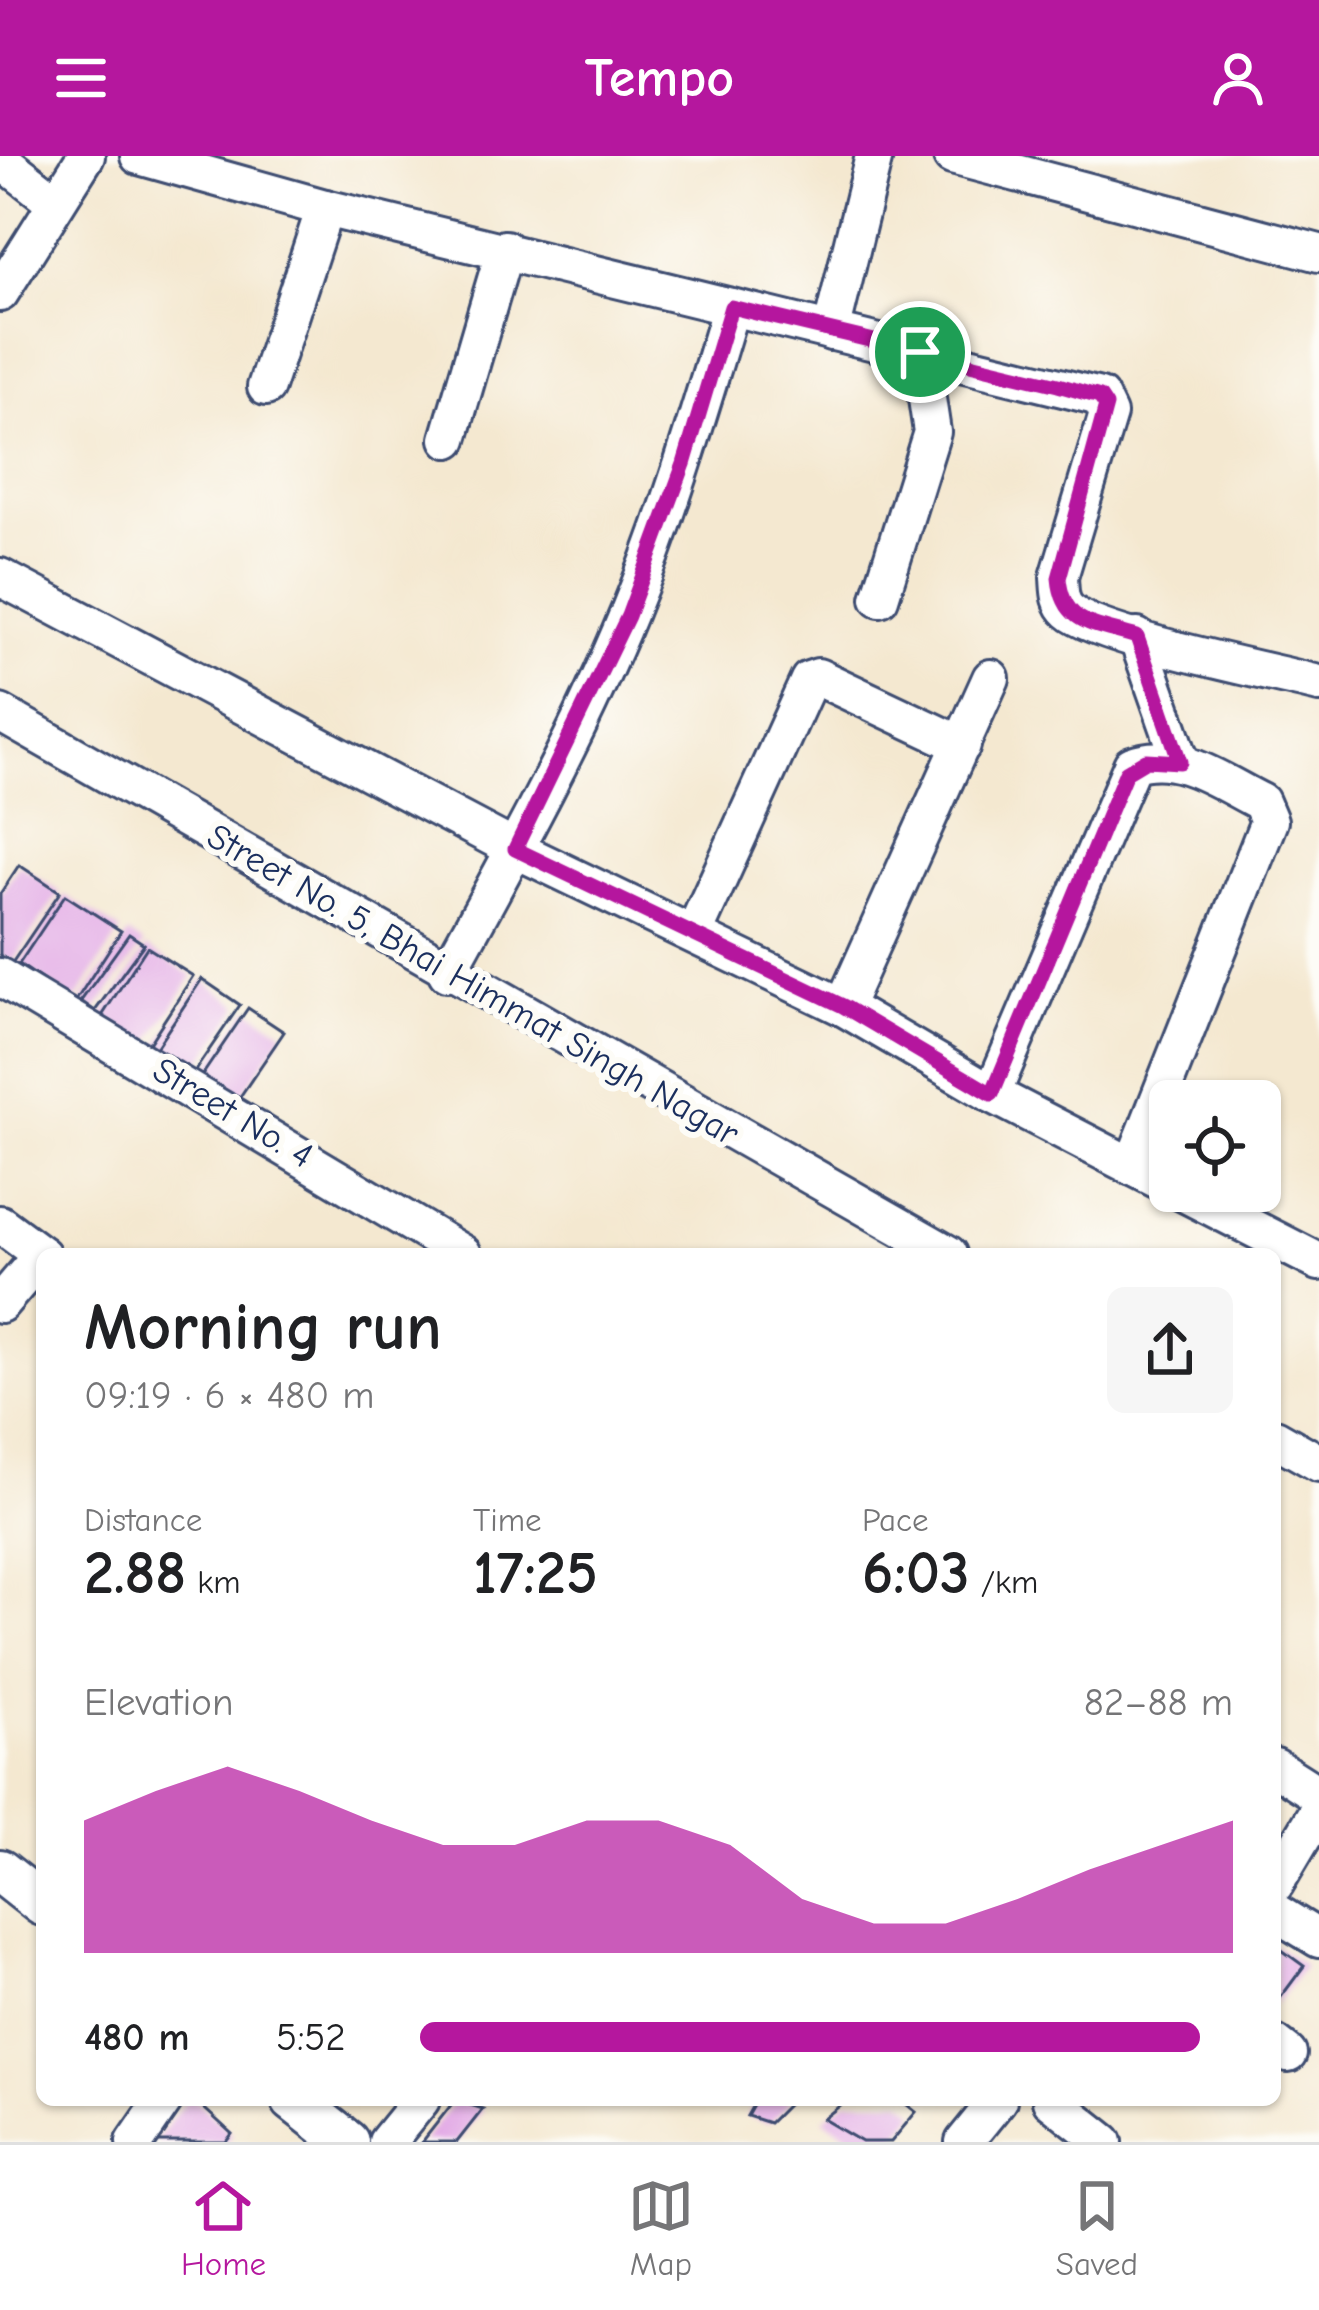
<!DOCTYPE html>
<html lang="en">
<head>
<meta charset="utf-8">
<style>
  body { margin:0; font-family:"Comic Neue",sans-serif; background:#f6f6f6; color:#202124; height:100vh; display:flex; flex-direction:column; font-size:45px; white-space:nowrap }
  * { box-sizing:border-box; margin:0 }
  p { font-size:39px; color:#757577 }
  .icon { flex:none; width:66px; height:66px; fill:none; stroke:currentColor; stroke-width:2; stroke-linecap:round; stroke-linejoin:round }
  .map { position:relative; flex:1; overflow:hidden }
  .drawer { position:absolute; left:36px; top:1092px; width:1245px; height:858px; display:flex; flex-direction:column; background:#fff; border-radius:18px; box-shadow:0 3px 9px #0004 }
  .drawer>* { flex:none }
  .fabs { position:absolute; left:1149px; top:924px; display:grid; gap:24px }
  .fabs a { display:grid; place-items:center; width:132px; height:132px; border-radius:18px; background:#fff; box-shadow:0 3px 9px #0004; font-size:60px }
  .pin { position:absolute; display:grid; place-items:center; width:102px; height:102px; color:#fff; margin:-51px; border:6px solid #fff; border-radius:50%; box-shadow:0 3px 12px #0007 }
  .round { display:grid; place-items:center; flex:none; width:126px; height:126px; border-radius:18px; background:#f6f6f6 }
  .headline { display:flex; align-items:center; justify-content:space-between; height:204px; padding:0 48px }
  h1 { font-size:66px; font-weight:700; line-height:90px }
  .metrics { display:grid; grid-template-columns:repeat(3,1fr); gap:18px; height:204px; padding:12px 48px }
  .metrics div { display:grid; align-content:center }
  .metrics b { font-size:60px; font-weight:700 }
  .metrics small { font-size:33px; font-weight:400 }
  .metrics p { font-size:33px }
  .chart { height:336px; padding:24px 48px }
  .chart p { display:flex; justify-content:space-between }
  .chart svg { width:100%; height:216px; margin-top:12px; fill:#b5179e; opacity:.7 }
  ul { padding:0 48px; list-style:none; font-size:39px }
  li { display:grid; grid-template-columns:192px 144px 1fr; align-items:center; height:90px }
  li i { height:30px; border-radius:15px; background:#b5179e }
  header { display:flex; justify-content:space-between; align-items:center; height:156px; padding:0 48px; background:#b5179e; color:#fff; font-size:54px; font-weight:700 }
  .tab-bar { display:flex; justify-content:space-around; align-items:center; height:168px; border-top:3px solid #e0e0e0; background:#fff; font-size:33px; color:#757577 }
  .tab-bar a { display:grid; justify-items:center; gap:6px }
  .tab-bar .current { color:#b5179e }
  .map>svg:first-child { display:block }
</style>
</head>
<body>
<header><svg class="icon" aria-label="menu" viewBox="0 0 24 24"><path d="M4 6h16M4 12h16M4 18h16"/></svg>Tempo<svg class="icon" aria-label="person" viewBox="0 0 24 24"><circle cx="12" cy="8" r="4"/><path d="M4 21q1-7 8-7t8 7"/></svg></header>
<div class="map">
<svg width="1319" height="1986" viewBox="0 0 1319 1986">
  <rect width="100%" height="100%" fill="#fdfcf7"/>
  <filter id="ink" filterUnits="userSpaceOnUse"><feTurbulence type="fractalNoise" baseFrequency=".00833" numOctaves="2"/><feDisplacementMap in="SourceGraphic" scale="24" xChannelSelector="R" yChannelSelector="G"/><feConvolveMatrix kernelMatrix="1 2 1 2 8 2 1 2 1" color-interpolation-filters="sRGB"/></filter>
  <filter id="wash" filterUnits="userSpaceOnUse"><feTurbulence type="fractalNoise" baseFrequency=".004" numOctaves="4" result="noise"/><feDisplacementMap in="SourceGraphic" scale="48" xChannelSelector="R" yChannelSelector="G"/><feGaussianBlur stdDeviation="2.7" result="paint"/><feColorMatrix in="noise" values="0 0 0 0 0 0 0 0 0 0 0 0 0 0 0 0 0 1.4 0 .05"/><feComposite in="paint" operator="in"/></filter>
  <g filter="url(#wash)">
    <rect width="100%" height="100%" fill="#f4e8d0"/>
    <g id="blocks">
      <g fill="#e3ace6">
        <path d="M19,709l41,27 -48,71 -12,-8v-61z"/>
        <path d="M65,739l56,36 -46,71 -56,-38z"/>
        <path d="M129,778l15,10 -49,67 -14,-10z"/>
        <path d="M147,791l46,29 -45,69 -46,-29z"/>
        <path d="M202,823l38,26 -48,70 -36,-27z"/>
        <path d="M248,852l36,24 -49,72 -36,-24z"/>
        <path d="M1275,1789l29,21 -29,39z"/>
        <path d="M186,1944h9l37,34 -6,8h-71z"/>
        <path d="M455,1944l28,9 -26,33h-35z"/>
        <path d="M756,1944h36l-23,23 -22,-7z"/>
        <path d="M847,1944h54l15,12 -25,30h-29l-39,-23z"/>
      </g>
    </g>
  </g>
  <g filter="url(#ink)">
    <use href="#blocks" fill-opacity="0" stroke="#3c4b6f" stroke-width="3"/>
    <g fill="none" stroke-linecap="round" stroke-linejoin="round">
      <g stroke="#3c4b6f" stroke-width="42">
        <g id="minor">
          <path d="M139,0l186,52 775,189 8,17 -49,163c1,14 0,25 10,34 28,26 203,61 250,73"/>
          <path d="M952,0l367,97"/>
          <path d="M0,3l54,42"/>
          <path d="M0,137l86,-137"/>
          <path d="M831,176l43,-176"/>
          <path d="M266,231l59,-179"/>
          <path d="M449,283l56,-190"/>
          <path d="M0,421l515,272 328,158 149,87 178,92"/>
          <path d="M880,442l52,-166 -12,-80"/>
          <path d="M1137,481l44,125"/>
          <path d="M0,557l948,541"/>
          <path d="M694,777l115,-253 9,-3 144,68"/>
          <path d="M447,817c65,-118 131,-237 182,-361 41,-100 71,-203 102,-305"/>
          <path d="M0,821l463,277"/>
          <path d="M843,851l148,-329"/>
          <path d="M992,938l140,-329c45,-17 90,18 129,37l8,19 -137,346"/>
          <path d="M1180,1035l139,71"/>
          <path d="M0,1068l42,31"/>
          <path d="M0,1148l42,-49"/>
          <path d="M1275,1282l44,25"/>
          <path d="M1275,1611l44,28"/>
          <path d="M1275,1728l44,-74"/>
          <path d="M1275,1756l44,27"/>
          <path d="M1275,1888l13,10"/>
          <path d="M1051,1944l53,42"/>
          <path d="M135,1986l29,-42"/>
          <path d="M387,1986l34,-42"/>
          <path d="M964,1986l34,-42"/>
        </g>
      </g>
      <g stroke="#3c4b6f" stroke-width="48">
        <g id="tertiary">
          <path d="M0,1715l42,33"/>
          <path d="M293,1944l54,42"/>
        </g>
      </g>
      <use href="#minor" stroke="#fff" stroke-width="36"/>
      <use href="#tertiary" stroke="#fff" stroke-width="42"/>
    </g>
  </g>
  <g fill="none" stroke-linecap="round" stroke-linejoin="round" filter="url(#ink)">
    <g stroke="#fff" stroke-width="24">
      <path id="route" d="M731,151l327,78 42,12 6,9 -47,172c4,48 37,46 78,59l43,125 -34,-2 -20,12 -134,322 -149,-88 -328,-157 113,-233 56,-152z"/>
    </g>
    <use href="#route" stroke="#b5179e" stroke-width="15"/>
  </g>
  <g text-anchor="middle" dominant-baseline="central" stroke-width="12" stroke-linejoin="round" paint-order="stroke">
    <g font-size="36" fill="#1b2f5e" stroke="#fdfcf7">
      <text transform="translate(473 829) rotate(30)">Street No. 5, Bhai Himmat Singh Nagar</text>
      <text transform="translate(233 957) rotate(31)">Street No. 4</text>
    </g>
  </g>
</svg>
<div class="fabs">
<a><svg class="icon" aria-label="locate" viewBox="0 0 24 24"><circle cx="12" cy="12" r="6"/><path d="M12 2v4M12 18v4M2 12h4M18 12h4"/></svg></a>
</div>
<div class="pin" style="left:920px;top:196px;background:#1e9e55"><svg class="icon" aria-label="arrive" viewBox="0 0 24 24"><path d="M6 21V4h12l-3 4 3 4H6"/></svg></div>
<section class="drawer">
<div class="headline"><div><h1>Morning run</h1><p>09:19 · 6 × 480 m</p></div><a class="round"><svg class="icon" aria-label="share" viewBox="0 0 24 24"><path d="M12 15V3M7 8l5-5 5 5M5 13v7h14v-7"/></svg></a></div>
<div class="metrics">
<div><p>Distance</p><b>2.88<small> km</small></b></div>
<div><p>Time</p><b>17:25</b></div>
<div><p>Pace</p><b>6:03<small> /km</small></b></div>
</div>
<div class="chart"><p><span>Elevation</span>82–88 m</p>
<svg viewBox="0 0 160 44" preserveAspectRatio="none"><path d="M0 44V17L10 11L20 6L30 11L40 17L50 22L60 22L70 17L80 17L90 22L100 33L110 38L120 38L130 33L140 27L150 22L160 17V44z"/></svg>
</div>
<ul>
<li><b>480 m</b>5:52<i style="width:96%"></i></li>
</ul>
</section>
</div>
<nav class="tab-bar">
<a class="current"><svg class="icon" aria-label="home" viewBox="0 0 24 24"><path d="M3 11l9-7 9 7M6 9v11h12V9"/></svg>Home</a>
<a><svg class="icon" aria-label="map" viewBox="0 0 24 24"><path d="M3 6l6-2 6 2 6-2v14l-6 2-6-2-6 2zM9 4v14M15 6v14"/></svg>Map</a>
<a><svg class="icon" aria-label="saved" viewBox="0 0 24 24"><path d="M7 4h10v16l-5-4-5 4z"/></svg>Saved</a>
</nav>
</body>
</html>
